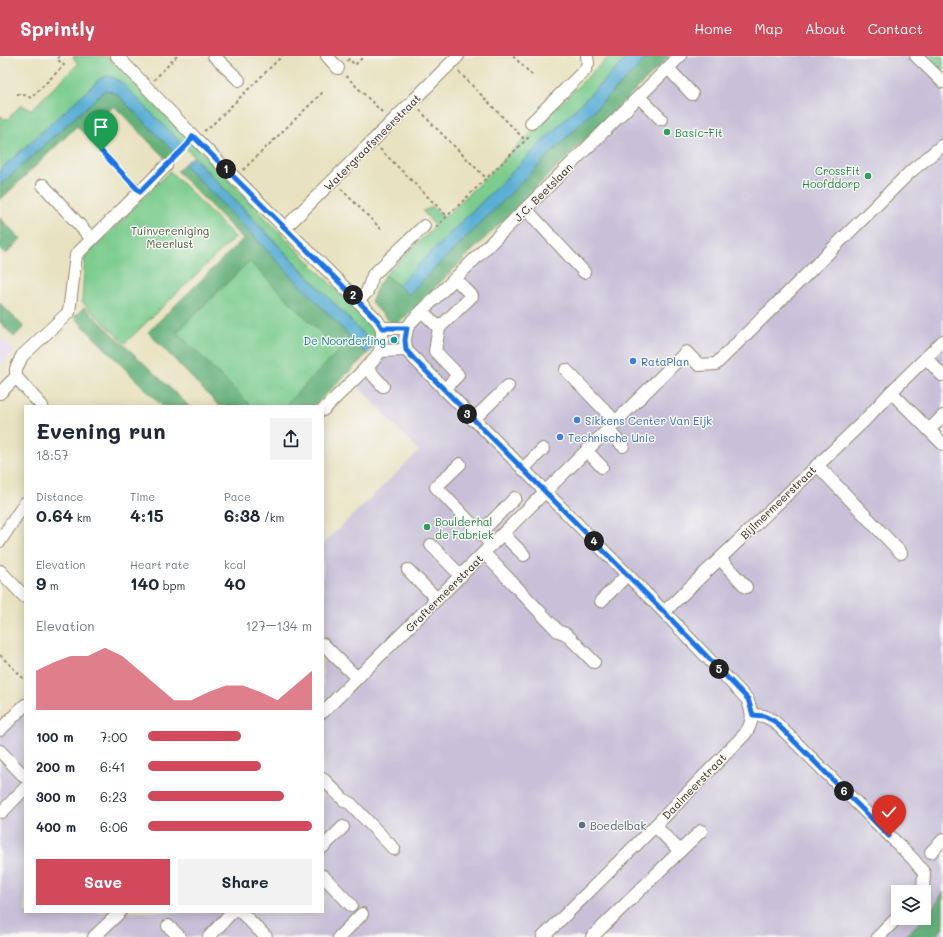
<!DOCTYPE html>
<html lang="en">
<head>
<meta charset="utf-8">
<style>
  body { margin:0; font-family:Mali,sans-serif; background:#f2f2f3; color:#1f2937; height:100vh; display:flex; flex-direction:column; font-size:15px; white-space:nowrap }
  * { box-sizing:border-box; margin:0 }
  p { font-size:13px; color:#747a83 }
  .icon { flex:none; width:22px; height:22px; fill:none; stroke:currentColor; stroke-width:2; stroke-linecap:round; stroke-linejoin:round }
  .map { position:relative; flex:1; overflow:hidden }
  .details { position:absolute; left:24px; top:349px; width:300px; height:508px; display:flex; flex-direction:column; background:#fff; border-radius:0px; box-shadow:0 2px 10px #0003 }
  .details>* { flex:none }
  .tools { position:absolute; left:891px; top:829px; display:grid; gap:8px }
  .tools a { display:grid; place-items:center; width:40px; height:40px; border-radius:0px; background:#fff; box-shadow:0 2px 10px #0003; font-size:20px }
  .pin { position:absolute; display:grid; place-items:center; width:34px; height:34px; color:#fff; margin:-41px -17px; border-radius:50% 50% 50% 0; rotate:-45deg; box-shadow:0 0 4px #0007 }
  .pin .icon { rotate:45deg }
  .km { position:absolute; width:20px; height:20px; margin:-10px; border-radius:50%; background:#222; color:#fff; font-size:11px; line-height:20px; text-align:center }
  .round { display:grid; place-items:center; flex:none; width:42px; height:42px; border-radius:0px; background:#f2f2f3 }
  .head { display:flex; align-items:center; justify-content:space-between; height:68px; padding:0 12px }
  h1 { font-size:22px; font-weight:700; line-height:30px }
  .figures { display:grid; grid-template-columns:repeat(3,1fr); gap:6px; height:68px; padding:4px 12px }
  .figures div { display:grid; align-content:center }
  .figures b { font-size:17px; font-weight:700 }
  .figures small { font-size:11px; font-weight:400 }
  .figures p { font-size:11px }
  .chart { height:112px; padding:8px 12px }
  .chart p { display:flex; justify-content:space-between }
  .chart svg { width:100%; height:72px; margin-top:4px; fill:#d1495b; opacity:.7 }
  .button { display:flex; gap:8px; margin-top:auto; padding:8px 12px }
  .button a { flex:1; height:46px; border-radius:0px; background:#d1495b; color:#fff; font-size:16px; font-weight:700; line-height:46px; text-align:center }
  .button a+a { background:#f2f2f3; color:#1f2937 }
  ul { padding:0 12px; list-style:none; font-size:13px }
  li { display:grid; grid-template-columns:64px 48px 1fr; align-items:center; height:30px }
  li i { height:10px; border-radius:5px; background:#d1495b }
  header { display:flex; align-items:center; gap:24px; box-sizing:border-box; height:56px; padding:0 20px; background:#d1495b; color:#fff }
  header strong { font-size:19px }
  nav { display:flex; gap:22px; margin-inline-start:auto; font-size:14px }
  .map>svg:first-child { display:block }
</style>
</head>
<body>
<header>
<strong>Sprintly</strong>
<nav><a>Home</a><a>Map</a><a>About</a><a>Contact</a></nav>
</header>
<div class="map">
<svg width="943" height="881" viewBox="0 0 943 881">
  <rect width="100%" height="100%" fill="#f6f6f2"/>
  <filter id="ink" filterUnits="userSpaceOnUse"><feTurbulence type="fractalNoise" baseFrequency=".025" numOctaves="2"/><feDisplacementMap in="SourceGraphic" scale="8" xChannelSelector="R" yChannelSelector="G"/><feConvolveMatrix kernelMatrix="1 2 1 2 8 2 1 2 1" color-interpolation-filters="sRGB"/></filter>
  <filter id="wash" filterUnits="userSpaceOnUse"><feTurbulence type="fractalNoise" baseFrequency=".012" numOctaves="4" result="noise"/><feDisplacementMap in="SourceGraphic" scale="16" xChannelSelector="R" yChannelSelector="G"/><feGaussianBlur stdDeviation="0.9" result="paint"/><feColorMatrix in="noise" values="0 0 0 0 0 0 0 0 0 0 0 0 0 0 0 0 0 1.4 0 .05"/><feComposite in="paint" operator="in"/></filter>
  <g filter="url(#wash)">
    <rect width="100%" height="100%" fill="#e9e2c0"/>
    <path fill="#e5d3f0" d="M0,280l14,15 -14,15z"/>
    <path fill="#c7c0d8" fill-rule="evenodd" d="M683,0h260v881h-943v-213l25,-25v213h298v-368l96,-93 -67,-71zM898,836h26v26h-26z"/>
    <g fill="#7bcc8e" stroke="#5b7b56">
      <path d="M74,0h33l266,271c3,7 3,12 2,19l-192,-201 -62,-63 -9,-5 -11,1 -101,92v-55l4,4h4l13,-14 3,1 7,4 47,-46 -5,-7z"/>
      <path d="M609,0h20l-231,229 -13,-10 50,-49 -12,-15 10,-4 11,11z"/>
      <path d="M926,0h17v18z"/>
      <path d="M170,115l65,66 -110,106 -43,-41 3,-45z"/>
      <path d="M249,205l90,90 -55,55h-33l-74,-74z"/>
    </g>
    <g fill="#64b079" stroke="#506d4c">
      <path d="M649,0h21l-266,262 -7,5h-6l-20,-21 7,-16 7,-11 13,10 10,10z"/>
      <path d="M105,34l5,1 7,3 58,59 -8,7 -53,-54 -30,28 -7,-8 -77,74v-15z"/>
      <path d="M184,108l183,190 -53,52h-30l55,-55 -90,-90 -72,71 74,74h-32l-71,-74 95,-93 -66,-68z"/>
      <path d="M0,162l21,21 -15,15 -6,-6z"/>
      <path d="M0,247l24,24 -10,10 -14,-15z"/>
      <path d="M84,251l105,99h-27l-88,-89z"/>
      <path d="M943,836v36l-9,9h-30c11,-11 24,-21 33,-34 3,-4 3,-8 6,-11z"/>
    </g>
    <g fill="#59aed5" stroke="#4a6c7a">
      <path d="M629,0h20l-241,239 -10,-10z"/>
      <path d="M107,20l5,1 9,5 62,63 -8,8 -58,-59 -7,-3 -5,-1 -105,95v-15l101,-92z"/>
      <path d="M193,101l182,189 -8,8 -183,-190z"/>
    </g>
  </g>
  <g filter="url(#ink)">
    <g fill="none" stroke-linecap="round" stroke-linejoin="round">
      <g stroke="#92866f" stroke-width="14">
        <g id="minor">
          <path d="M117,0l76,80 184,184 5,8v12l-2,11 -7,10 -50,49"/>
          <path d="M214,0l25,24"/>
          <path d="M327,0l11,12"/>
          <path d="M916,0l27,26"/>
          <path d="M668,12l24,26"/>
          <path d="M639,41l22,22"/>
          <path d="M531,67l54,-53 3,-7 -1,-7"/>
          <path d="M43,129l49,54"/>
          <path d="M526,153l58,63"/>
          <path d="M285,172l173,-172"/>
          <path d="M358,245l9,-9 6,-17 51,-49"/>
          <path d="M422,255l17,17 33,-32 -17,-18"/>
          <path d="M382,272h25"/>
          <path d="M439,272l-4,23 23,24 -14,15"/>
          <path d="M406,294l258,262 83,87c6,14 7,22 -2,35l-90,92 -112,111"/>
          <path d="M406,294l-1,-10 2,-12 6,-8 267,-264"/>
          <path d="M380,295l26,-1"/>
          <path d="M686,296l13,13 17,-1 194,-192 33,-27"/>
          <path d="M926,302l16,17"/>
          <path d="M366,311l17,19"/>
          <path d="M566,314l50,52"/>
          <path d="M16,321v-8l6,-13 47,-44 7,-57 90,-89"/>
          <path d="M891,336l52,52"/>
          <path d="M0,337l16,-16 26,29"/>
          <path d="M473,364l35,-34"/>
          <path d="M608,374l15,16"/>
          <path d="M929,374l14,-14"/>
          <path d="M587,395l15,16"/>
          <path d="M460,408l-24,23 56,58"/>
          <path d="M817,409l84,88"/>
          <path d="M523,413l20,-20"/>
          <path d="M480,477l35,-35"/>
          <path d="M503,478l21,21"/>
          <path d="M0,485l25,-38"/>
          <path d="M431,489l30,31"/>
          <path d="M484,497l74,78 8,3 28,28"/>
          <path d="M720,503l26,28"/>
          <path d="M408,514l29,29"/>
          <path d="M0,515l25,26"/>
          <path d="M601,545l26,-26"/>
          <path d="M664,556l200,-191 27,-29 52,-51"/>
          <path d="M323,588l34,34"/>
          <path d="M323,656l361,-358"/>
          <path d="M753,659l11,1 10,5 139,138 11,14 -1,17 -1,2"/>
          <path d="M0,674l25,-25"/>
          <path d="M0,695l25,26"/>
          <path d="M323,723l21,21 7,4 43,45"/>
          <path d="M2,756l23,-24"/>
          <path d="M323,791l20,-20"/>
          <path d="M680,795l21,-20"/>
          <path d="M931,796l12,-12"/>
          <path d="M323,820l28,29"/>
          <path d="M241,856l25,25"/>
          <path d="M168,870l12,11"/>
          <path d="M94,881l26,-25"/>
          <path d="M209,881l23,-25"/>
          <path d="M339,881l23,-23"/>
          <path d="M592,881l88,-86 -25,-25"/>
          <path d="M878,881l20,-20"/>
        </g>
      </g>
      <g stroke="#92866f" stroke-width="2" stroke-dasharray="3 3" stroke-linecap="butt">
        <path d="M513,0l21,21"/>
        <path d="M347,5l2,-2 6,6 9,-9"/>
        <path d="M459,16l66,68"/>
        <path d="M346,20l38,38"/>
        <path d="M154,24l23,-24"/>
        <path d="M17,38h5l9,4 33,-33 -7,-6 3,-3"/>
        <path d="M420,54l7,8 2,3 57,57"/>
        <path d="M204,75l5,-3 73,-72"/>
        <path d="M380,93l67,67"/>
        <path d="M101,95l31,32"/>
        <path d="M173,103l14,-14"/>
        <path d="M243,114l81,-79"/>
        <path d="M341,133l40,40"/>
        <path d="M436,171l95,-92"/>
        <path d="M0,599l25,25"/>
      </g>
      <use href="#minor" stroke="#fff" stroke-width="12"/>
    </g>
  </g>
  <g fill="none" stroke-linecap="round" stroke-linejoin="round" filter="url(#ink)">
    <g stroke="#fff" stroke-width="8">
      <path id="route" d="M101,95l39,41 48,-48 5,-8 184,184 5,8h25l-2,12 1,10 8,9 250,253 84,87 5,16 11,1 10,5 115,115"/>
    </g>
    <use href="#route" stroke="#1a73e8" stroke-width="5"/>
  </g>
  <g fill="#2e9e5b" stroke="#f6f6f2" stroke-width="1.5">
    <circle cx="667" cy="76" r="4"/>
    <circle cx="868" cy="120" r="4"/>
    <circle cx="427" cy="471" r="4"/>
  </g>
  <circle fill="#0f9aa8" stroke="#f6f6f2" stroke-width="1.5" cx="394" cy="284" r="4"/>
  <g fill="#3f7fe0" stroke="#f6f6f2" stroke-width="1.5">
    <circle cx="633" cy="305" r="4"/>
    <circle cx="577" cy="364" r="4"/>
    <circle cx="560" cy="381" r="4"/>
  </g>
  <circle fill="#5c6f8a" stroke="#f6f6f2" stroke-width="1.5" cx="582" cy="769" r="4"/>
  <g text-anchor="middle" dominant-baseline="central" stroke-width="3" stroke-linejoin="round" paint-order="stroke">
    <g font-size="11" fill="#27864d" stroke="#f6f6f2" text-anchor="start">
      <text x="675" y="76">Basic-Fit</text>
      <text x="860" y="114" text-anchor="end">CrossFit<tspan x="860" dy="13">Hoofddorp</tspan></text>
      <text x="435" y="465">Boulderhal<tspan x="435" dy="13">de Fabriek</tspan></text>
    </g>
    <g font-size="11" fill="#3b2a1e" stroke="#f6f6f2">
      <text transform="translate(372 86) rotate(-45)">Watergraafsmeerstraat</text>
      <text transform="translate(543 136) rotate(-45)">J.C. Beetslaan</text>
      <text transform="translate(778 446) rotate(-44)">Bijlmermeerstraat</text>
      <text transform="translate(444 537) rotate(-45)">Graftermeerstraat</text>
      <text transform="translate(694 730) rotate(-46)">Daalmeerstraat</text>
    </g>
    <g font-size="11" fill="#4e5b40" stroke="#f6f6f2">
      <text x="170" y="174">Tuinvereniging<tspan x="170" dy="13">Meerlust</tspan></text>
    </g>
    <g font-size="11" fill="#0d838f" stroke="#f6f6f2" text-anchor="end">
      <text x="386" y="284">De Noorderling</text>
    </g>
    <g font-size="11" fill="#366cbe" stroke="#f6f6f2" text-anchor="start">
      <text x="641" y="305">RataPlan</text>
      <text x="585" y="364">Sikkens Center Van Eijk</text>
      <text x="568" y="381">Technische Unie</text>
    </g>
    <g font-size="11" fill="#4e5e75" stroke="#f6f6f2" text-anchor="start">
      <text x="590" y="769">Boedelbak</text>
    </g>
  </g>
</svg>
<div class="tools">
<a><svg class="icon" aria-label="layers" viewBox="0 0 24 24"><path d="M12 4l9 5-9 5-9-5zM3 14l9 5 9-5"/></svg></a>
</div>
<div class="pin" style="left:101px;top:95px;background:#1e9e55"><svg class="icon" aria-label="arrive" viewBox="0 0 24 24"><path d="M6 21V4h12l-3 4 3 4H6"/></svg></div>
<div class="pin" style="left:889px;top:780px;background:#d93025"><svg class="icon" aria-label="check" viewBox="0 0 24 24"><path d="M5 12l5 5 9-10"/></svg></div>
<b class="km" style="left:226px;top:113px">1</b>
<b class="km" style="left:353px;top:239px">2</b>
<b class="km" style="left:467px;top:358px">3</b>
<b class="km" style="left:594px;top:485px">4</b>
<b class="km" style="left:719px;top:613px">5</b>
<b class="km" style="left:844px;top:735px">6</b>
<section class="details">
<div class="head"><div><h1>Evening run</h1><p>18:57</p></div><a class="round"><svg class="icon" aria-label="share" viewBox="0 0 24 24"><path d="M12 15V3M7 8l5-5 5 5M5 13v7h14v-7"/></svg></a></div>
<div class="figures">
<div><p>Distance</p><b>0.64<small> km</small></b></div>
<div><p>Time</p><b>4:15</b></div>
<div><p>Pace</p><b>6:38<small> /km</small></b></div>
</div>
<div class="figures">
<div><p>Elevation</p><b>9<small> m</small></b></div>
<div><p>Heart rate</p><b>140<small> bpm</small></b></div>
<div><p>kcal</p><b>40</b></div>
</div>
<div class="chart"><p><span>Elevation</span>127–134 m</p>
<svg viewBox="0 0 160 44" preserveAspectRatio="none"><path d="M0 44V20L10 15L20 11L30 11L40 6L50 11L60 20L70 29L80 38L90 38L100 33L110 29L120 29L130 33L140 38L150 29L160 20V44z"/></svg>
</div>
<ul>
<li><b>100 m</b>7:00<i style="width:57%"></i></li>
<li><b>200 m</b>6:41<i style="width:69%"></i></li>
<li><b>300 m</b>6:23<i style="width:83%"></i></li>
<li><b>400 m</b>6:06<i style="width:100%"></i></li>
</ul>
<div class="button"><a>Save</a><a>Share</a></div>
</section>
</div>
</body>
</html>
